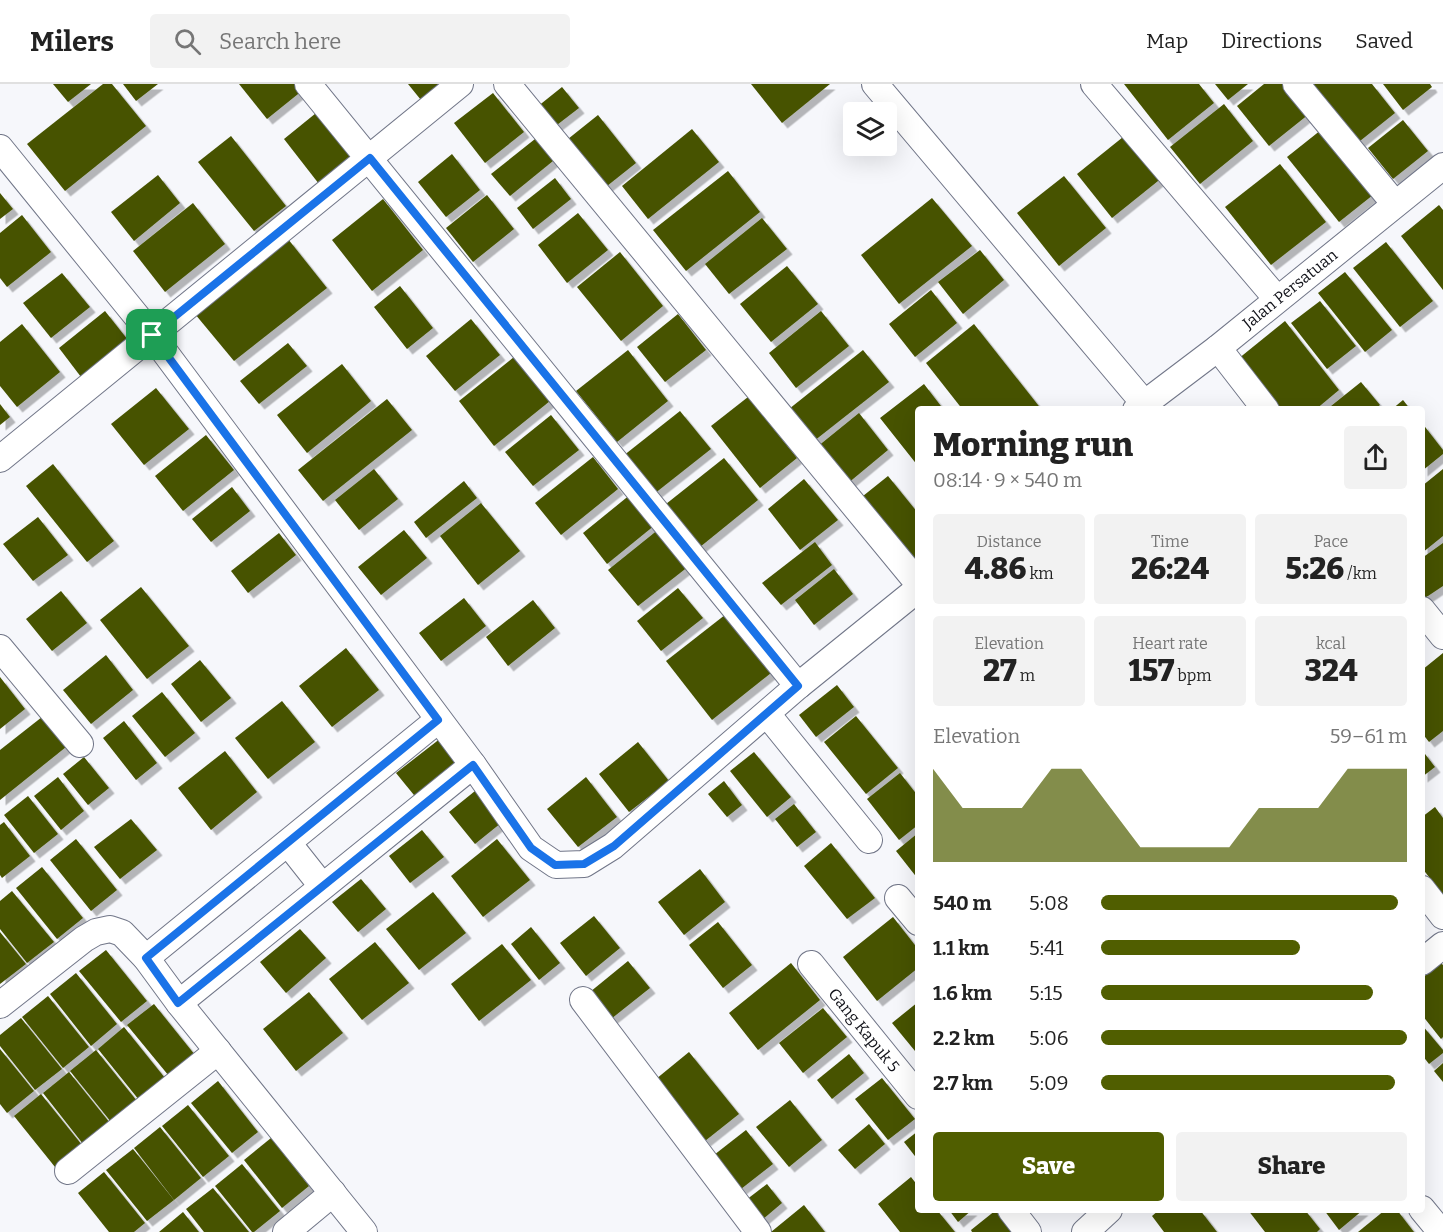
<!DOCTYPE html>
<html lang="en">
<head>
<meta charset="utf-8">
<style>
  body { margin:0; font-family:Bitter,serif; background:#f2f2f2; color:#222; height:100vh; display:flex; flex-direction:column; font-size:22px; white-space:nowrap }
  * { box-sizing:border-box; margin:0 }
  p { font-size:20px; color:#767676 }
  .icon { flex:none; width:33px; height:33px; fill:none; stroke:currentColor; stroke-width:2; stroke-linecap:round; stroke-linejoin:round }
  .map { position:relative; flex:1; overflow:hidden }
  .panel { position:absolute; left:915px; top:322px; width:510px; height:807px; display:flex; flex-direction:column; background:#fff; border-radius:6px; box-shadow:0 6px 24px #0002 }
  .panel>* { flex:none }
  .tools { position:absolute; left:843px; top:18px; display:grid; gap:12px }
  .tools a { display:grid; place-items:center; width:54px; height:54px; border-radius:6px; background:#fff; box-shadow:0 6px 24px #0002; font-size:30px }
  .pin { position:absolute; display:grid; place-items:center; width:51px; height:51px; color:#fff; margin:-26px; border-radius:12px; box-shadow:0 3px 9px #0006 }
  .round { display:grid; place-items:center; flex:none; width:63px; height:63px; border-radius:6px; background:#f2f2f2 }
  .summary { display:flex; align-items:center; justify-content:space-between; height:102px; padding:0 18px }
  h1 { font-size:33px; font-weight:800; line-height:45px }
  .metrics { display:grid; grid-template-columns:repeat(3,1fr); gap:9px; height:102px; padding:6px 18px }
  .metrics div { display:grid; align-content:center; border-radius:6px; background:#f2f2f2; text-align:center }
  .metrics b { font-size:30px; font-weight:800 }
  .metrics small { font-size:16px; font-weight:400 }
  .metrics p { font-size:16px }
  .chart { height:168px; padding:12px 18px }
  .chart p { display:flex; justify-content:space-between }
  .chart svg { width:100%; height:108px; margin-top:6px; fill:#505e00; opacity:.7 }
  .button { display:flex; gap:12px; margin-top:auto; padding:12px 18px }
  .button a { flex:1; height:69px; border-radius:6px; background:#505e00; color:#fff; font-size:24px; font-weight:800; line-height:69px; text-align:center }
  .button a+a { background:#f2f2f2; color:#222 }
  ul { padding:0 18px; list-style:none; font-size:20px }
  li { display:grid; grid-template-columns:96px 72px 1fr; align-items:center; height:45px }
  li i { height:15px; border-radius:8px; background:#505e00 }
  header { display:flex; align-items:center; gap:36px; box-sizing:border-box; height:84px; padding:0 30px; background:#fff; border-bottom:2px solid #e0e0e0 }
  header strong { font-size:28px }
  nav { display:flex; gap:33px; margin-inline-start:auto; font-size:21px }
  .search { width:420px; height:54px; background:#f2f2f2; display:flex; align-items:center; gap:15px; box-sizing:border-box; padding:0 21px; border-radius:6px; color:#767676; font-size:22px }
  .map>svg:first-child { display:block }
</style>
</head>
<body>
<header>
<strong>Milers</strong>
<div class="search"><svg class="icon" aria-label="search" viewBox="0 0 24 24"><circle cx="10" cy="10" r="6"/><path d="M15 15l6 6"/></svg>Search here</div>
<nav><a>Map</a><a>Directions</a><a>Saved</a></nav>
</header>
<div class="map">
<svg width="1443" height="1148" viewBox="0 0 1443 1148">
  <defs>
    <filter id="shadow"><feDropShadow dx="5.5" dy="5.5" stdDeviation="0" flood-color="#0004"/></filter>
  </defs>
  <rect width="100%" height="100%" fill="#f6f7fb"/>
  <g fill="#465300" filter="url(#shadow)">
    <path d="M53,0h38l-23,18z"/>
    <path d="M103,0h9l34,42 -81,65 -38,-47z"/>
    <path d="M123,0h35l-22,17z"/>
    <path d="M239,0h59l5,6 -36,29z"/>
    <path d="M408,0h34l-21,16z"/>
    <path d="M751,0h79l-48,39z"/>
    <path d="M1124,0h75l15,19 -46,37z"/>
    <path d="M1215,0h33l-20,16z"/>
    <path d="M1264,0h21l24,30 -40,32 -32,-40z"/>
    <path d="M1310,0h62l23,29 -40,32z"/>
    <path d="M1383,0h47l2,3 -29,23z"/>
    <path d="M562,3l17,21 -26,20 -16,-21z"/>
    <path d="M493,9l31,39 -39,31 -31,-40z"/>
    <path d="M1224,20l29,37 -53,43 -30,-37z"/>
    <path d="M321,25l36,44 -38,31 -35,-45z"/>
    <path d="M598,31l38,48 -34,27 -39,-47z"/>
    <path d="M1403,36l25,31 -35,28 -25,-31z"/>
    <path d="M1326,42l52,65 -39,31 -52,-65z"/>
    <path d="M692,45l27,33 -71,57 -26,-33z"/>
    <path d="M1128,49l35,44 -51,41 -35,-44z"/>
    <path d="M231,52l55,70 -32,25 -56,-69z"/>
    <path d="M535,55l18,22 -43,35 -19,-22z"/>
    <path d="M452,70l28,36 -34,27 -28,-35z"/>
    <path d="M1280,80l46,58 -55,43 -46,-58z"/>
    <path d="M728,87l32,41 -74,59 -33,-41z"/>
    <path d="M158,91l22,28 -46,38 -23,-29z"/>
    <path d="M1064,92l42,52 -47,38 -42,-53z"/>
    <path d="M555,94l16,21 -38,30 -16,-21z"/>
    <path d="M0,109l13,16 -13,10z"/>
    <path d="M487,111l27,34 -41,33 -27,-34z"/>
    <path d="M932,114l40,48 -73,58 -38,-49z"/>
    <path d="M383,115l40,51 -51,41 -40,-51z"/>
    <path d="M193,119l32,41 -60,48 -32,-41z"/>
    <path d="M1439,121l4,5v80l-42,-54z"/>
    <path d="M578,129l30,37 -41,33 -29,-38z"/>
    <path d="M22,131l29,37 -44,35 -7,-9v-45z"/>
    <path d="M762,134l25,31 -58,45 -24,-30z"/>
    <path d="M288,155l39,49 -93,73 -39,-47z"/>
    <path d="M1386,158l47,59 -33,26 -47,-59z"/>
    <path d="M980,166l24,30 -41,34 -25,-32z"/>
    <path d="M620,168l43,54 -42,35 -44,-54z"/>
    <path d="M787,182l31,38 -47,38 -31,-38z"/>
    <path d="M1345,188l47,58 -27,22 -47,-59z"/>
    <path d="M62,189l28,34 -39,31 -28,-35z"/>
    <path d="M400,202l33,42 -26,21 -33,-42z"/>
    <path d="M931,206l26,33 -42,34 -26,-33z"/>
    <path d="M1320,217l36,45 -29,23 -36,-46z"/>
    <path d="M105,227l23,29 -47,37 -22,-29z"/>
    <path d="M821,227l28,35 -53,42 -27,-35z"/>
    <path d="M678,230l28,36 -41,32 -28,-35z"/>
    <path d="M471,235l29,36 -45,36 -29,-35z"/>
    <path d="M1285,237l54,69 -24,20h-37l-40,-51z"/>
    <path d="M22,240l38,48 -43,35 -17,-21v-44z"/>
    <path d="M974,240l68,86h-79l-37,-47z"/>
    <path d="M288,259l19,23 -48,38 -19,-23z"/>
    <path d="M628,266l40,51 -51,41 -41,-51z"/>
    <path d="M863,266l26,32 -75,59 -25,-32z"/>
    <path d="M514,273l36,44 -56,45 -35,-45z"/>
    <path d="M342,280l29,37 -64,52 -30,-38z"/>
    <path d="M1361,298l19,23 -6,5h-48z"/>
    <path d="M924,300l20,26h-26v56l-38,-48z"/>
    <path d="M156,304l33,41 -45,36 -33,-41z"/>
    <path d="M748,313l49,61 -37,30 -49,-62z"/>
    <path d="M387,315l25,31 -89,71 -25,-31z"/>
    <path d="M1403,316l8,10h-20z"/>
    <path d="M0,320l10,13 -10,8z"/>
    <path d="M680,327l31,38 -57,45 -31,-38z"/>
    <path d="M859,329l29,37 -41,34 -30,-37z"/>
    <path d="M551,331l28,35 -46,36 -28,-34z"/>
    <path d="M1422,339l21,27v4l-21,17z"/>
    <path d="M206,351l28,35 -51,41 -28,-35z"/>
    <path d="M593,373l25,32 -57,46 -26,-32z"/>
    <path d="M724,374l34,42 -58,47 -34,-43z"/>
    <path d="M53,380l61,77 -27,21 -61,-76z"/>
    <path d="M374,385l24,30 -39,31 -24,-30z"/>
    <path d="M1443,385v67l-21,17v-67z"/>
    <path d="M888,392l30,37v53l-55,-70z"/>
    <path d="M804,395l34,41 -38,30 -32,-41z"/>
    <path d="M464,397l13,17 -51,40 -12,-16z"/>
    <path d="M232,403l18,24 -39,31 -19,-23z"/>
    <path d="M631,410l24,31 -48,39 -24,-31z"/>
    <path d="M481,419l39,48 -42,34 -38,-49z"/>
    <path d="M38,433l30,38 -35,26 -30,-37z"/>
    <path d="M659,445l30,37 -51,40 -30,-36z"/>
    <path d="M404,446l23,28 -46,37 -23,-28z"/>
    <path d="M279,449l17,22 -48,38 -17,-22z"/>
    <path d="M815,458l17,23 -51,40 -19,-22z"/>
    <path d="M1443,459v43l-18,12 -3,-4v-36z"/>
    <path d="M834,485l19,25 -39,31 -19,-25z"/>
    <path d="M141,503l48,59 -42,33 -47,-59z"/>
    <path d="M678,504l25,30 -42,33 -24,-30z"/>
    <path d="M61,507l26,32 -35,28 -26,-32z"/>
    <path d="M464,514l22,28 -45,35 -22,-28z"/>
    <path d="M533,516l22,28 -47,38 -22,-29z"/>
    <path d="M730,527l46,58 -64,51 -46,-59z"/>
    <path d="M346,564l33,42 -47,37 -33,-41z"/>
    <path d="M1443,569v78l-14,11 -7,-9v-63z"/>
    <path d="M106,571l27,35 -42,34 -28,-34z"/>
    <path d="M200,576l31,38 -30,24 -30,-38z"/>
    <path d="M0,593l25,32 -25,20z"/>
    <path d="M837,601l17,22 -38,30 -17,-22z"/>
    <path d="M162,608l33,41 -30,24 -33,-41z"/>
    <path d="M282,617l33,41 -47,37 -33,-41z"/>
    <path d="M856,632l42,52 -32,26 -42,-52z"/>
    <path d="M42,633l24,30 -66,53v-50z"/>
    <path d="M124,637l33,42 -21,17 -33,-42z"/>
    <path d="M441,654l21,27 -44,35 -22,-27z"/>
    <path d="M638,658l31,39 -40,31 -30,-38z"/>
    <path d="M1422,666l13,17 -13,10z"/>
    <path d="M225,667l32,41 -46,38 -33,-42z"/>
    <path d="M754,668l37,45 -24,20 -37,-46z"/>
    <path d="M84,673l25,31 -21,17 -25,-31z"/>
    <path d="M900,689l18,23v29l-19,15 -32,-41z"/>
    <path d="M58,693l26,34 -23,19 -27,-34z"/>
    <path d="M586,693l31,40 -39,30 -31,-38z"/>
    <path d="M724,697l18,24 -15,12 -19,-23z"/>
    <path d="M475,707l26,32 -26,21 -26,-32z"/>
    <path d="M28,712l30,38 -24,19 -30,-38z"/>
    <path d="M794,720l22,28 -19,15 -22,-28z"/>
    <path d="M1435,723l8,11v77l-21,-27v-51z"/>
    <path d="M131,735l26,31 -37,29 -26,-32z"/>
    <path d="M4,738l26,34 -28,22 -2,-3v-50z"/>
    <path d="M422,746l22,27 -34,26 -21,-27z"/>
    <path d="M918,749v46l-22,-28z"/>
    <path d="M76,755l41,51 -26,21 -41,-51z"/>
    <path d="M497,755l33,41 -47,37 -32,-41z"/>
    <path d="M831,759l44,55 -28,21 -43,-53z"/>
    <path d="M42,783l41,51 -26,21 -41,-51z"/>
    <path d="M700,785l25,33 -41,33 -26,-33z"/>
    <path d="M361,795l25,30 -28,23 -26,-30z"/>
    <path d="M12,807l42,51 -27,21 -27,-34v-28z"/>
    <path d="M433,808l33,41 -47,37 -33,-41z"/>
    <path d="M594,832l26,32 -34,28 -26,-33z"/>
    <path d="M893,833l25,32v19l-41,33 -34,-44z"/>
    <path d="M718,838l34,43 -29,23 -34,-43z"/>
    <path d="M531,843l29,36 -21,17 -28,-36z"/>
    <path d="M300,845l26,29 -40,35 -26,-31z"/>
    <path d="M0,848l26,32 -26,20z"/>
    <path d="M375,858l34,41 -47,37 -33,-41z"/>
    <path d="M502,860l29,36 -52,41 -28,-37z"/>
    <path d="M106,866l41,51 -26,21 -42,-51z"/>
    <path d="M628,877l22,27 -39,31 -21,-27z"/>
    <path d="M791,879l29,37 -62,50 -29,-37z"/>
    <path d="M1441,879l2,2v72l-2,2 -19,-24v-37z"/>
    <path d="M76,889l41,51 -26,22 -41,-52z"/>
    <path d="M309,908l34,41 -47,38 -33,-42z"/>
    <path d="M48,912l41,51 -26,21 -41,-51z"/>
    <path d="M918,918v47l-3,2 -23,-28z"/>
    <path d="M154,920l41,51 -26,21 -42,-51z"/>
    <path d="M823,924l24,29 -44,36 -24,-30z"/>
    <path d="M21,934l41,51 -27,21 -35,-44v-11z"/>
    <path d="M1422,941l21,25v3l-14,11 -7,-9z"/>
    <path d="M124,943l41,51 -26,22 -41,-51z"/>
    <path d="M0,965l34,42 -27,22 -7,-9z"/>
    <path d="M96,966l41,51 -26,21 -41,-51z"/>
    <path d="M689,968l50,62 -34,27 -49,-62z"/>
    <path d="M849,970l15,19 -32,26 -15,-19z"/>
    <path d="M1443,979v19l-9,-11z"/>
    <path d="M69,988l41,51 -27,21 -40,-51z"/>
    <path d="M882,994l33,41 -27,21 -33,-41z"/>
    <path d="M218,997l40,51 -26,21 -41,-50z"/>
    <path d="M41,1010l41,51 -27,22 -41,-51z"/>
    <path d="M790,1016l32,40 -33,27 -33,-40z"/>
    <path d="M188,1021l41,51 -26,21 -41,-51z"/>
    <path d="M869,1040l16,20 -30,25 -17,-19z"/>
    <path d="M160,1043l41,51 -27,22 -40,-52z"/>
    <path d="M746,1046l27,34 -32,25 -27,-34z"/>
    <path d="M918,1047v29l-14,-18z"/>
    <path d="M271,1054l38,48 -27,22 -38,-48z"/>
    <path d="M133,1065l41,51 -27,21 -41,-51z"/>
    <path d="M242,1080l38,47 -26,21h-2l-37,-46z"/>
    <path d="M104,1088l41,51 -11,9h-25l-31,-39z"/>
    <path d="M911,1093l7,9v24h19l18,22h-55l-22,-28z"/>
    <path d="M767,1100l15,19 -20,17 -16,-20z"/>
    <path d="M213,1104l36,44h-45l-18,-23z"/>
    <path d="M804,1121l21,27h-54z"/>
    <path d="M949,1126h23l-14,12z"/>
    <path d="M996,1126l19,22h-43l-1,-2z"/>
    <path d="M1159,1126h41l17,22h-53l-12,-16z"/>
    <path d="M1248,1126h57l15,19 -3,3h-52z"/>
    <path d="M1324,1126h39l-24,20z"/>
    <path d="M1385,1126h12l17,22h-56z"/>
    <path d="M183,1128l16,20h-40z"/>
  </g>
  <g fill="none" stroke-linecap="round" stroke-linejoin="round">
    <g stroke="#717688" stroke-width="28">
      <g id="minor">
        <path d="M308,0l490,602"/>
        <path d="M507,0l411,499"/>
        <path d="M875,0l269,319"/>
        <path d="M1094,0l183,215"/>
        <path d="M1296,0l99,120"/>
        <path d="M0,64l152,187 321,430 58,83 25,17 28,-1 29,-18 185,-160 120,-97"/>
        <path d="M1218,264l48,62"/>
        <path d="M1136,326l82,-62 225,-182"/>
        <path d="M0,375l460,-375"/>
        <path d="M1422,526l21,26"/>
        <path d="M0,564l80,96"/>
        <path d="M767,630l102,126"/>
        <path d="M288,759l34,43"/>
        <path d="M1422,805l21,27"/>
        <path d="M898,814l20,24"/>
        <path d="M146,874l292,-238"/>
        <path d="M1422,878l21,-17"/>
        <path d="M811,880l107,132"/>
        <path d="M583,916l175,232"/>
        <path d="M179,919l294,-238"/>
        <path d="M0,921l84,-66 12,-7 14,-3 12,4 24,25 33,45 185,229"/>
        <path d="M68,1087l150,-120"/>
        <path d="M1422,1125l19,23"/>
        <path d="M1011,1126l17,22"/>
        <path d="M286,1148l47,-39"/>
        <path d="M1085,1148l24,-22"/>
      </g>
    </g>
    <use href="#minor" stroke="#fff" stroke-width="26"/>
  </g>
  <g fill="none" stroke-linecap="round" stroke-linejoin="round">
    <g stroke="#fff" stroke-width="12">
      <path id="route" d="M370,74l428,528 -184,160 -30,18 -29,1 -24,-17 -58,-83 -295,238 -32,-45 292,-238 -286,-385z"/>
    </g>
    <use href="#route" stroke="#1a73e8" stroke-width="8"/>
  </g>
  <g text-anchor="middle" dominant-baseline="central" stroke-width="6" stroke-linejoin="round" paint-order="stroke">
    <g font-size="16" fill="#101118" stroke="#fff">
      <text transform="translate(1290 205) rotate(-39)">Jalan Persatuan</text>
      <text transform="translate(864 946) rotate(51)">Gang Kapuk 5</text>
    </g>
  </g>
</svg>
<div class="tools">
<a><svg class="icon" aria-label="layers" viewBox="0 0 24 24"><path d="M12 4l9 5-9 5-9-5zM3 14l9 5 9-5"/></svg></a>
</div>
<div class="pin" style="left:152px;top:251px;background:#1e9e55"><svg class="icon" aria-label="arrive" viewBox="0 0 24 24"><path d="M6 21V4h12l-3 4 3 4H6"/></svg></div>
<section class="panel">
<div class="summary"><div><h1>Morning run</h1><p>08:14 · 9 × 540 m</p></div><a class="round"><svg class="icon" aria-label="share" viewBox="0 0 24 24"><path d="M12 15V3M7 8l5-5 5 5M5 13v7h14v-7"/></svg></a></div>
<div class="metrics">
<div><p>Distance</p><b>4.86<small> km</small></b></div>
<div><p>Time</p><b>26:24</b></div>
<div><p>Pace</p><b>5:26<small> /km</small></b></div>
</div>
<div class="metrics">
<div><p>Elevation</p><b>27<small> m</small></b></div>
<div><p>Heart rate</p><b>157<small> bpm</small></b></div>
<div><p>kcal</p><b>324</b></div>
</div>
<div class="chart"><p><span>Elevation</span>59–61 m</p>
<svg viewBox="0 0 160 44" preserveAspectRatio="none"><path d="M0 44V6L10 22L20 22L30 22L40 6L50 6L60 22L70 38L80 38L90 38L100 38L110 22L120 22L130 22L140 6L150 6L160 6V44z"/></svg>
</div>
<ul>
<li><b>540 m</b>5:08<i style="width:97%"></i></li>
<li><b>1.1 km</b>5:41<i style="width:65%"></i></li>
<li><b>1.6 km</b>5:15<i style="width:89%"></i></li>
<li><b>2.2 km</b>5:06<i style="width:100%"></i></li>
<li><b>2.7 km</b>5:09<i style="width:96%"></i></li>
</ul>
<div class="button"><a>Save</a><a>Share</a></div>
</section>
</div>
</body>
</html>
